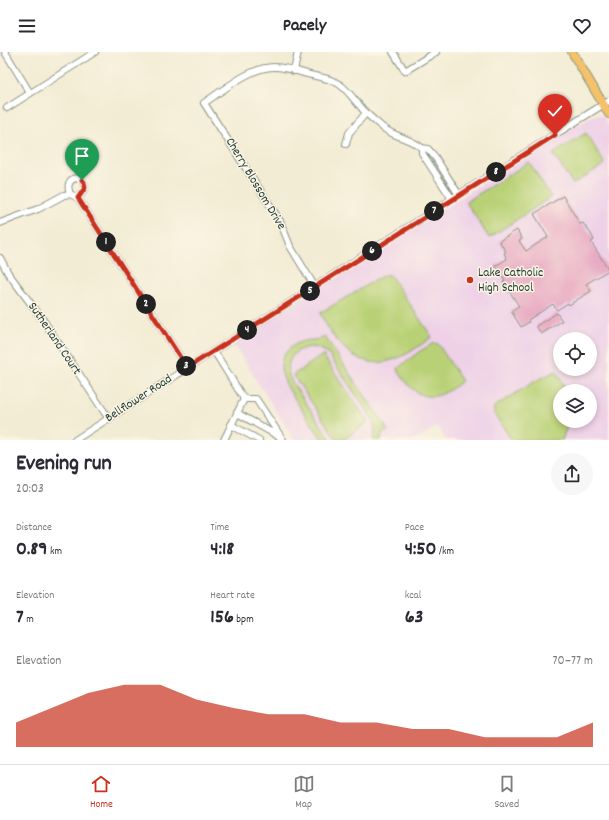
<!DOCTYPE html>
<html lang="en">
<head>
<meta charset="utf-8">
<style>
  body { margin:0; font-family:Dekko,sans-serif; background:#f7f7f7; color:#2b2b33; height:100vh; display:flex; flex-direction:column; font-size:15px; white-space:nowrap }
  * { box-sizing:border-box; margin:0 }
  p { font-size:13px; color:#7c7c81 }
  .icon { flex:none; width:22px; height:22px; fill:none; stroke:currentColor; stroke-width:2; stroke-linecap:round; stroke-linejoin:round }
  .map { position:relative; height:388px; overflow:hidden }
  .side { display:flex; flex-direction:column; background:#fff; flex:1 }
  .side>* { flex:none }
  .buttons { position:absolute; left:553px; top:280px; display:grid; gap:8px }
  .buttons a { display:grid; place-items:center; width:44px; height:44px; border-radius:50%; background:#fff; box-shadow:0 2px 6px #0003; font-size:20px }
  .pin { position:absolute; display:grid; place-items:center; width:34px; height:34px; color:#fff; margin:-41px -17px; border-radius:50% 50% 50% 0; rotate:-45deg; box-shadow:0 0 4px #0007 }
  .pin .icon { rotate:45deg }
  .km { position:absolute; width:20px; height:20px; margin:-10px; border-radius:50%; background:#222; color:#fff; font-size:11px; line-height:20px; text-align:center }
  .round { display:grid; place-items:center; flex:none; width:42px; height:42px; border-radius:21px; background:#f7f7f7 }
  .summary { display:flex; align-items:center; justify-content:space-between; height:68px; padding:0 16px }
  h1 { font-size:22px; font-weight:700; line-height:30px }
  .figures { display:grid; grid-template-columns:repeat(3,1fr); gap:6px; height:68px; padding:4px 16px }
  .figures div { display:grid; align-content:center }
  .figures b { font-size:20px; font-weight:700 }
  .figures small { font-size:11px; font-weight:400 }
  .figures p { font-size:11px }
  .chart { height:112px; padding:8px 16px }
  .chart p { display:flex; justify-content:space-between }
  .chart svg { width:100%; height:72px; margin-top:4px; fill:#c8321e; opacity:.7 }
  header { display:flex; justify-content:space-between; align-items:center; height:52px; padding:0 16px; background:#fff; font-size:18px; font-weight:700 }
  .dock { display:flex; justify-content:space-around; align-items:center; height:56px; border-top:1px solid #e1e1e2; background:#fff; font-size:11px; color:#7c7c81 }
  .dock a { display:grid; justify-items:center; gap:2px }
  .dock .current { color:#c8321e }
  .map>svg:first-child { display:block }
</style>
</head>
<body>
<header><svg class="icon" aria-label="menu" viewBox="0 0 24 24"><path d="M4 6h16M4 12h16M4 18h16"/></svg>Pacely<svg class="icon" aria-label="heart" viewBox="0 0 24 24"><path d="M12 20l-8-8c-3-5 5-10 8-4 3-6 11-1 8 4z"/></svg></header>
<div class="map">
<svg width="609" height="388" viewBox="0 0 609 388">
  <rect width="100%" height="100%" fill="#fcf5e5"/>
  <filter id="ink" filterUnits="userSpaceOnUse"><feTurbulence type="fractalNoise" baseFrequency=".025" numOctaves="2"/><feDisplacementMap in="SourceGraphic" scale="8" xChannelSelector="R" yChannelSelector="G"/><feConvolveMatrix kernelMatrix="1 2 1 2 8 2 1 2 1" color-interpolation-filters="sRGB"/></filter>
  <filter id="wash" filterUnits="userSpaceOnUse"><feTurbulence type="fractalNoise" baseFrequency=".012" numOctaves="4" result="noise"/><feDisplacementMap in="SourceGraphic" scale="16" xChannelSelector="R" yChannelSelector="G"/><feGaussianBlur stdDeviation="0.9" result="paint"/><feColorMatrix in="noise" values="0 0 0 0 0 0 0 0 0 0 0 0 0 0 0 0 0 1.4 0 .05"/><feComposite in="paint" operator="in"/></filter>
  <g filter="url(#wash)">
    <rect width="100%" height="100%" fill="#f3ecd4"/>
    <path fill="#eed0e7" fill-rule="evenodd" d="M600,63l4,2 5,9v314h-163l-8,-14 -22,14h-122l-61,-97 281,-179 48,-30 31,-18zM560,287h30v30h-30zM560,339h30v30h-30z"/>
    <g fill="#b9d176" stroke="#6c8755">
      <path d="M586,81l19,31 -32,20 -20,-30z"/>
      <path d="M529,110l22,35 -62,41 -23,-36z"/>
      <path d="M384,223h6l42,62c-12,8 -25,19 -40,23 -35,12 -59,-20 -72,-47z"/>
      <path d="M325,285l63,93 -6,4 -1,6h-8l2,-8 -2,-12 -44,-65c-21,-20 -52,2 -37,27l39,58h-8c-8,-11 -15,-22 -23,-33 -13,-20 -33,-46 -4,-63 10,-6 20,-2 29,-7z"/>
      <path d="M434,291l4,1 24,37c-30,25 -46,19 -65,-12l23,-18z"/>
      <path d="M323,303l45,67 -25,18h-6l-44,-65z"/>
      <path d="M556,319l7,13 2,7h-5v30h9l-7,19h-50l-18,-26v-7l43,-27z"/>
    </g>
    <g id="blocks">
      <g fill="#e8abc3">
        <path d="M563,144l17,28 3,-1 8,11 3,6 -3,2 18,28 -23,14 5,7 -22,14 -1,-2 -11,7 -4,-6 -25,16 1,2 -8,5 -10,-16 8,-5 -16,-24 2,-1 -10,-15 12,-7 -3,-6 2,-1 -7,-11 18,-11 5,9 -3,2 7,10 22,-14 -14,-23z"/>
        <path d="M557,261l5,8 -21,13 -5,-8z"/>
      </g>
    </g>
  </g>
  <g filter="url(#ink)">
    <use href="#blocks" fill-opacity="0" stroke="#899484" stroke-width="1"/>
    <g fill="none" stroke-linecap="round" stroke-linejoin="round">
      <g stroke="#899484" stroke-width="8">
        <g id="minor">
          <path d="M5,0l25,41"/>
          <path d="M393,0l12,19 31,-19"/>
          <path d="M294,19l4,-19"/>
          <path d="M7,56l88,-56"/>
          <path d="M346,92l3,-11 17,-20"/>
          <path d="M76,126l6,2c6,7 1,12 -4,18l-8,-4c-3,-8 -2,-14 6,-16z"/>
          <path d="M78,146l109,170"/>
          <path d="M452,147l-30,-46v-5l6,1 7,8 24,38"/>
          <path d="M0,171l38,-14 26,-14 6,-1"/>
          <path d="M0,206l8,15 35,47 66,99"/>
          <path d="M315,235l-25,-41 -10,-25 -76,-118c20,-13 46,-36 70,-36 11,0 23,4 33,7 10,3 23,4 32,10 9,6 14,15 21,22 6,8 15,15 22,21 12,10 28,11 40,21"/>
          <path d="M214,299l30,48"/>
          <path d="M244,347h12l27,41"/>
          <path d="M237,361l43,24"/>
          <path d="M231,373l28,15"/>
          <path d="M75,388l380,-243 154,-96"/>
          <path d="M224,388l20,-41"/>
        </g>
      </g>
      <g stroke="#899484" stroke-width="10">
        <path id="major" d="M572,0l37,62"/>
      </g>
      <use href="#minor" stroke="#fff" stroke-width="6"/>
      <use href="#major" stroke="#f3c26a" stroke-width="8"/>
    </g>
  </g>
  <g fill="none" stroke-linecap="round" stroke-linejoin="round" filter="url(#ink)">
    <g stroke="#fff" stroke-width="8">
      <path id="route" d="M82,128l2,2 1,6 -7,10 109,170 368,-233"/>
    </g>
    <use href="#route" stroke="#c8321e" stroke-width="5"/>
  </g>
  <circle fill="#c8321e" stroke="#fcf5e5" stroke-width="1.5" cx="470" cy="228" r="4"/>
  <g text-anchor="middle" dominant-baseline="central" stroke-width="3" stroke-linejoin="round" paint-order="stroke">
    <g font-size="13" fill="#1f3d34" stroke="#fcf5e5">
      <text transform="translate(255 132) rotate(59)">Cherry Blossom Drive</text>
      <text transform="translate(54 287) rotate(56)">Sutherland Court</text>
      <text transform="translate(139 347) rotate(-33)">Bellflower Road</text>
    </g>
    <g font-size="13" fill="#1f3d34" stroke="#fcf5e5" text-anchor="start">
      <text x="478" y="221">Lake Catholic<tspan x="478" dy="15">High School</tspan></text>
    </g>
  </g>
</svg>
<div class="buttons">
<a><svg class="icon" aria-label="locate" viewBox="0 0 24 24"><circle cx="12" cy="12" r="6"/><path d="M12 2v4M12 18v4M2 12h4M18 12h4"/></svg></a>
<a><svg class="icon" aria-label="layers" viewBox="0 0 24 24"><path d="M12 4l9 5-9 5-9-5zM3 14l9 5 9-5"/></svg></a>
</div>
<div class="pin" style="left:82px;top:128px;background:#1e9e55"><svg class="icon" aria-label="arrive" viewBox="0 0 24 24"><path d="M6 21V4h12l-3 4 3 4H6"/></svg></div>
<div class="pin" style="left:555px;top:83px;background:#d93025"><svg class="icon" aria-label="check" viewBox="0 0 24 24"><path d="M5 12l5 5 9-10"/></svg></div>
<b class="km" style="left:106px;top:190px">1</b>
<b class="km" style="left:146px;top:252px">2</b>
<b class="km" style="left:186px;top:314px">3</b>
<b class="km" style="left:247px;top:278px">4</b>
<b class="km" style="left:310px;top:239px">5</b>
<b class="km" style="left:372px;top:199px">6</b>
<b class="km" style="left:434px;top:159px">7</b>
<b class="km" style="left:496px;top:120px">8</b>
</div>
<section class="side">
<div class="summary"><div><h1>Evening run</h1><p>20:03</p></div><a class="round"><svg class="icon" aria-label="share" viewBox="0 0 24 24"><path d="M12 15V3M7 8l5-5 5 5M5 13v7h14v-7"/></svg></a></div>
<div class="figures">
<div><p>Distance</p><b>0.89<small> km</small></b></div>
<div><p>Time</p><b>4:18</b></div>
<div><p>Pace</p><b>4:50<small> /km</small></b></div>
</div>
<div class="figures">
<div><p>Elevation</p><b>7<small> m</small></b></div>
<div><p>Heart rate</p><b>156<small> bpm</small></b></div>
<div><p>kcal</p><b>63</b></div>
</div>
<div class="chart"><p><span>Elevation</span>70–77 m</p>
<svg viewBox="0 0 160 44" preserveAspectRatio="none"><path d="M0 44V29L10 20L20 11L30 6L40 6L50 15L60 20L70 24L80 24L90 29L100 29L110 33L120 33L130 38L140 38L150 38L160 29V44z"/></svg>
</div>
</section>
<nav class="dock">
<a class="current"><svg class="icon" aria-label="home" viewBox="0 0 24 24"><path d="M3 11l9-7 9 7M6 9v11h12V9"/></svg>Home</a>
<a><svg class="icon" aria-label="map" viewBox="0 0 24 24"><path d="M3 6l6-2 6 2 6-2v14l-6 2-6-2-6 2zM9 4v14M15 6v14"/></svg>Map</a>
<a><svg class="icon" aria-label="saved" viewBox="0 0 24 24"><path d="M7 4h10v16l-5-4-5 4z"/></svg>Saved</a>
</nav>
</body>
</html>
